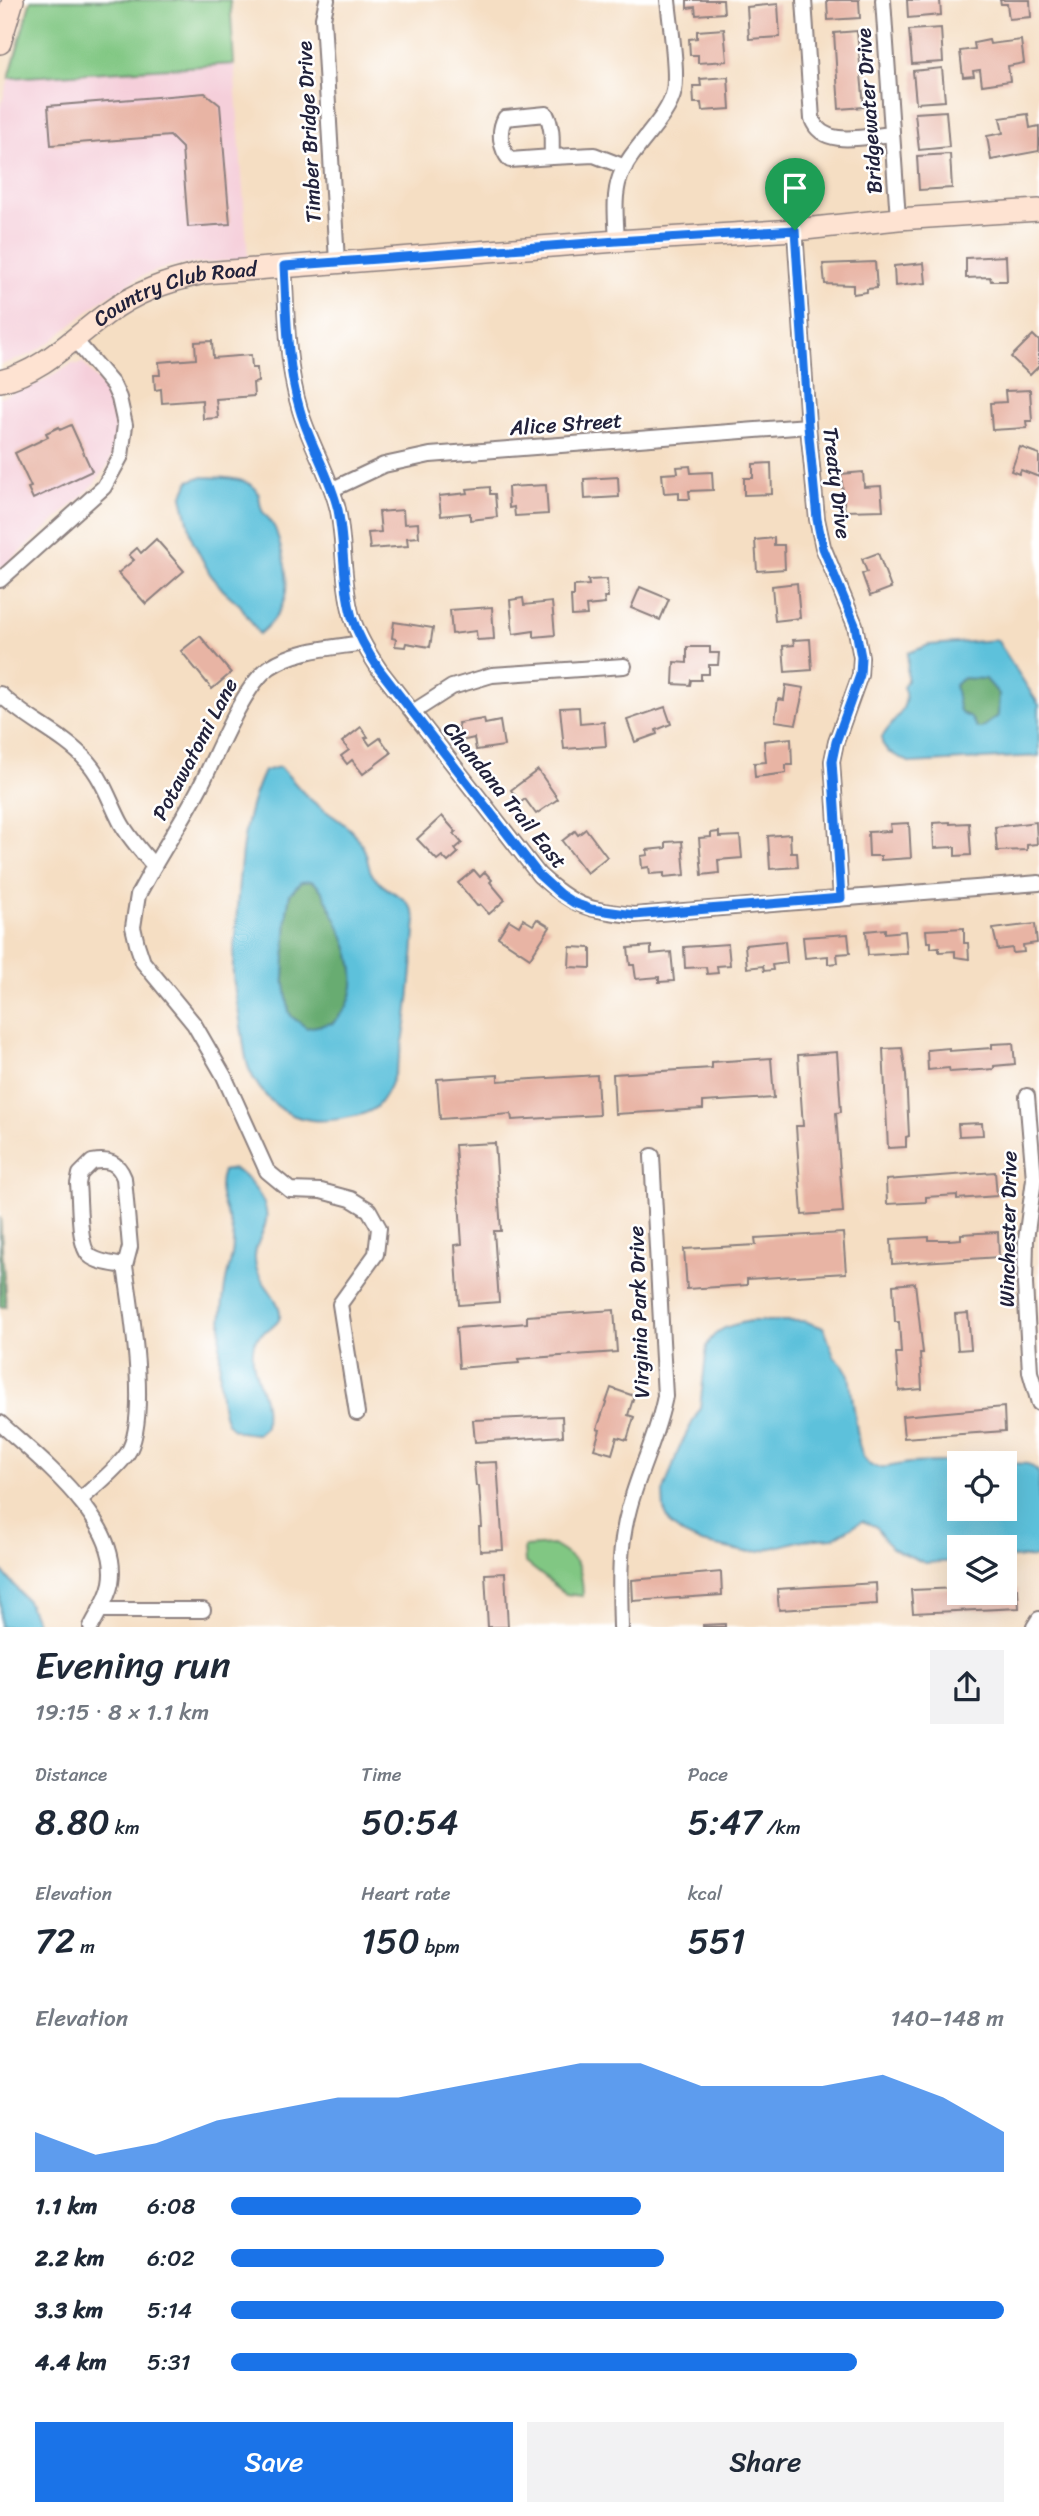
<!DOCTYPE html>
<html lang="en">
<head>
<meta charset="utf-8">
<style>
  body { margin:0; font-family:Sriracha,sans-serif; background:#f2f2f3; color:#1f2937; height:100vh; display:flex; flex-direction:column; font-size:26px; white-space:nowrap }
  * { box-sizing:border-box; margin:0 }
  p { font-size:23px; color:#747a83 }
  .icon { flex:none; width:38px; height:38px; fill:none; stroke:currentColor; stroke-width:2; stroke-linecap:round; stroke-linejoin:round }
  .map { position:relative; height:1627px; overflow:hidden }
  .details { display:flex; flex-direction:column; background:#fff; flex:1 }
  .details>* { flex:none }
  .controls { position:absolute; left:947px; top:1451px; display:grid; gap:14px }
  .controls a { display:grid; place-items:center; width:70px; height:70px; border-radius:0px; background:#fff; box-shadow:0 7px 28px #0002; font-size:35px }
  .pin { position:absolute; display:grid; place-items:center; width:60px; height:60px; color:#fff; margin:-72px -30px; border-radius:50% 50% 50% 0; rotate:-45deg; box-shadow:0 0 7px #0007 }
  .pin .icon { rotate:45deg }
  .round { display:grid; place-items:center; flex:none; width:74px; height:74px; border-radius:0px; background:#f2f2f3 }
  .head { display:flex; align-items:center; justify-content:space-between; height:119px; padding:0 35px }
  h1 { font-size:38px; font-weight:600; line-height:52px }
  .metrics { display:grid; grid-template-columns:repeat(3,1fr); gap:10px; height:119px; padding:7px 35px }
  .metrics div { display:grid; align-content:center }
  .metrics b { font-size:35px; font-weight:600 }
  .metrics small { font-size:19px; font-weight:400 }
  .metrics p { font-size:19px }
  .chart { height:196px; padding:14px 35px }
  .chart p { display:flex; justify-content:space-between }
  .chart svg { width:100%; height:126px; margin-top:7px; fill:#1a73e8; opacity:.7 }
  .cta { display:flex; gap:14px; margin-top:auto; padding:14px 35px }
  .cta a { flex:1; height:80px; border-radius:0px; background:#1a73e8; color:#fff; font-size:28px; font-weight:600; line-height:80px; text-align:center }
  .cta a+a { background:#f2f2f3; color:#1f2937 }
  ul { padding:0 35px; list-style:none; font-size:23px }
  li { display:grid; grid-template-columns:112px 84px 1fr; align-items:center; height:52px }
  li i { height:18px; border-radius:9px; background:#1a73e8 }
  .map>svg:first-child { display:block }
</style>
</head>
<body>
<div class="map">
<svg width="1039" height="1627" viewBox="0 0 1039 1627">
  <rect width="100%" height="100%" fill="#fff"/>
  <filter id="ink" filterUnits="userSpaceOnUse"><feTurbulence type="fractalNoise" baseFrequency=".0143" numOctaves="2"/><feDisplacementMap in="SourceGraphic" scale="14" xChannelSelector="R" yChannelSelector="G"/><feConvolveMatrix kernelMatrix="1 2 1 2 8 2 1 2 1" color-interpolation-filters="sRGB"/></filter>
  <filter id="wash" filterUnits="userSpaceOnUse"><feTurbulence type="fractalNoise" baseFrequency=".00686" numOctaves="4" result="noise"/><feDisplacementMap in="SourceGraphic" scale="28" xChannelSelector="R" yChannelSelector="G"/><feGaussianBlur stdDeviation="1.57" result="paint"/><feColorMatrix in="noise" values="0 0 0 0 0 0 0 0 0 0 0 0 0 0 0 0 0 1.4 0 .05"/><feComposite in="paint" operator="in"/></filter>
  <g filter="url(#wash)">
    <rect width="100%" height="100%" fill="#f5dec3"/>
    <g fill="#f5cfda">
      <path d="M234,64l14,195 -78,7 -28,10 -40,24 -49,40 -21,14 -32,11v-257l9,-30z"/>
      <path d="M82,361l23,29 6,14 5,30 -2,16 -5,14 -19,25 -90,81v-173l39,-14 33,-19h9z"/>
    </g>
    <g fill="#81c783" stroke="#52745f" stroke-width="2">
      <path d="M31,0h199l4,64 -225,14z"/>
      <path d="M553,1545c26,15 29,21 30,51l-17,-2 -41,-32 -1,-15z"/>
    </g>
    <g fill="#68ac71" stroke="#456756" stroke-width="2">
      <path d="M963,678l23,1 13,15 -1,22 -17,12h-4l-7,-11 -8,-4 -3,-4 -4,-24z"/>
      <path d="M311,881c11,5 16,20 21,30 14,28 31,64 15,95 -3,6 -9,12 -14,17l-26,5 -15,-11 -3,-5 -5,-34 3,-67 3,-17 11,-12z"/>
      <path d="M0,1217l6,90h-6z"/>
    </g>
    <g fill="#5dc1db" stroke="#40728b" stroke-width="2" fill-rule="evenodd">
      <path d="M200,477c16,1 41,-1 54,10 8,6 4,17 9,25 3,4 8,8 10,13 4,5 5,14 7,20 11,37 11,63 -21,89l-19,-29 -17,-15 -13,-16 -17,-32 -11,-45 7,-16z"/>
      <path d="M997,640l42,65v51l-128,7 -23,-11 -6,-9v-6c10,-16 31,-31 21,-50l4,-7 1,-27 21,-8zM963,678l23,1 13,15 -1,22 -16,12h-5l-7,-11 -8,-3 -3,-5 -4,-24z"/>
      <path d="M279,767c12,9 19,22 30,31 19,18 42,24 55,51 5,10 3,22 12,30 16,18 32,13 40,41 -5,49 -6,149 -39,186 -10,11 -50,16 -66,14 -28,-3 -51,-25 -62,-51 -5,-12 -5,-29 -8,-42 -2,-17 -7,-35 -8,-52 -1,-16 2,-32 3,-48 3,-52 5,-108 28,-156zM311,881c11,5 16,20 21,31 14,27 31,63 15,94 -3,6 -9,12 -14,17l-26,5 -15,-11 -3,-5 -5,-34 3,-67 3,-17 11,-12z"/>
      <path d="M233,1169c11,5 16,12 23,21 28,37 -10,47 1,80 5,15 25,31 23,47 -2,11 -22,14 -26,26 -6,21 8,42 11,62 1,7 0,15 0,22l-8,7c-11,-1 -22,-1 -29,-10 -14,-21 -7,-112 -3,-138 2,-14 8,-28 8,-42 2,-25 -21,-46 -10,-73z"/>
      <path d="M751,1321h53l20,7 10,28 9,9 6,10 10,69 4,13 7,8 10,3 29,-5 64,-2 55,3 9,6 2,4v83l-34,1 -1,-11h-45v14l-34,2 -34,-15 -16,-22 -13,-5 -29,17 -30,2 -43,11 -15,1 -43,-9 -18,-8 -13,-10 -7,-15 -1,-17 17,-47 20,-38 7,-62c8,-19 26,-21 44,-25zM959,1463h45v45h-45z"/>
      <path d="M0,1568l27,33 12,26h-39z"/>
    </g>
    <g id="blocks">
      <g fill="#e8b4a4">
        <path d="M687,0h36l1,13 -28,2 -1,-8 -8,1z"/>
        <path d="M827,0h32l1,18 -32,2z"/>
        <path d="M907,0h33l1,15 -33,3z"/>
        <path d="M1000,0h30l1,17 -22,2 -2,-15h-6z"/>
        <path d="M778,4l2,33 -31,2 -2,-32z"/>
        <path d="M941,28l2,34 -31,2 -3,-34z"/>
        <path d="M724,29l3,32 -29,2v-8h-8l-1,-16 8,-1v-7z"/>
        <path d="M857,31l7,76 -25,2 -5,-76z"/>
        <path d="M989,40l1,4 31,-4 3,23 -16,3 2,15 -28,4 -2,-15 -7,1 1,5 -11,1 -3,-26 15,-2 -1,-6z"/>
        <path d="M942,68l3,33 -29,2 -3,-32z"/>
        <path d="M728,77l2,32 -28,2 -1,-8h-7l-1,-17h8l-1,-7z"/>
        <path d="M205,93l15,12 10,119 -42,3 -6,-79 -12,-12 -119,9 -3,-39z"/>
        <path d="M946,111l3,36 -30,3 -4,-37z"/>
        <path d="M1028,114l2,14 9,-2v25l-48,9 -4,-24 16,-3 -3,-15z"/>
        <path d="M950,154l2,34 -33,2 -2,-34z"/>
        <path d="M1006,256l1,25h-16l-1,-4 -24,1v-20z"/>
        <path d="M875,262l2,26 -10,1v3l-14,2v-9l-28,-1 -2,-20z"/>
        <path d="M924,263l2,20 -31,3 -1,-20z"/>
        <path d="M1033,335l6,6v25l-9,9 -19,-18z"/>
        <path d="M212,341l1,17 38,-3 1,13h5l1,14 -5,1 1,13 -38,3 2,19 -15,1 -1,-19 -40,3 -1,-14 -6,1 -1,-15h6l-1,-13 37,-3 -1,-17z"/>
        <path d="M1030,390l2,31h-6l1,7 -35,2 -2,-27 16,-1 -1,-11z"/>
        <path d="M71,425l21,46 -59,28 -5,-11 3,-1 -16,-34 33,-16 -2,-4 13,-6 1,3z"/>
        <path d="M1020,447l19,7v23l-18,-7 -2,4 -8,-3z"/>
        <path d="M771,463l1,31 -28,1v-17h9v-14z"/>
        <path d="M690,466l1,7 21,-1 1,18 -24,1 1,8h-11v-7l-15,1 -2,-19 16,-1 -1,-6z"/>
        <path d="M863,472l1,15 17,-1 2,24 -38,1 -4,-37z"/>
        <path d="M618,477l1,20 -34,2 -1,-20z"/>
        <path d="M546,485l2,29 -33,2 -1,-9 -5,1 -1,-21z"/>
        <path d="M490,487v7h5l2,23 -27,3v-7l-29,3 -2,-20 29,-3 -1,-4z"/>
        <path d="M403,510l1,14 14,-1 1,14 -12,1 1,8 -38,3 -2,-16 13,-1 -2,-20z"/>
        <path d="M774,538v7h10l1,24 -28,2 -2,-31z"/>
        <path d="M156,539l28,32 -38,33 -28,-31 16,-13 -5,-5 8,-7 4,5z"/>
        <path d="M878,553l13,35 -21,8 -8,-22 5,-2 -5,-13z"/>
        <path d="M607,579l1,18h-4l1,7 -19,2 1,9 -15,1 -1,-20h3v-10l15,-1 -1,-5z"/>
        <path d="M797,583l3,35 -25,3 -3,-35z"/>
        <path d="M640,587l29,12 -9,21 -29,-12z"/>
        <path d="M523,598l1,7 28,-3 3,33 -21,2v-6l-21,3 -3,-34z"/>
        <path d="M492,607l2,32 -17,1 -1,-9 -24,3 -2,-24z"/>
        <path d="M394,622l39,6 -3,19 -24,-4 -1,4 -10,-1 1,-7 -4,-1z"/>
        <path d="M200,636l31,37 -19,16 -31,-38z"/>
        <path d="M810,639l2,31 -27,2 -2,-26 11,-1 -1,-5z"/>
        <path d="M687,647h23v6h9l-1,12h-9v9h-8v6h-10l-1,5 -17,-1 1,-22 13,1z"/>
        <path d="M786,685l18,3 -8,36 -21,-3 3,-22 6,1z"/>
        <path d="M579,707l1,17 24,-2 2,24 -42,3 -4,-41z"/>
        <path d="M665,707l6,17 -15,6 1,4 -22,8 -8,-22z"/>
        <path d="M484,719l1,5 15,-3 4,25 -28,4 -2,-12 -13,3 -3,-18z"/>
        <path d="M361,727l7,10 -3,1 5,7 10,-7 11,15 -28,21 -11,-14 -5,4 -6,-8 8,-6 -7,-8z"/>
        <path d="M791,738l1,27h-6v8l-31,4 -1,-14 12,-1 -2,-21z"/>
        <path d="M538,770l20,29 -22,15 -11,-15 -5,4 -9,-13z"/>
        <path d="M442,816l14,16 -2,2 8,9 -7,6 3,4 -10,9 -6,-6 -5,4 -20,-21z"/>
        <path d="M950,822v2l19,-1 2,32 -16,1v-9l-21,1 -1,-25z"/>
        <path d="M1036,822l1,22 -10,1v5l-30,1 -2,-24z"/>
        <path d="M909,823l2,35 -30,2v-4h-12l-1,-24 23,-1 -1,-7z"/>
        <path d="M586,829l21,28 -20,16 -25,-32 13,-10 3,4z"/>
        <path d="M719,832v5l21,-1 2,22 -24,2 1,13 -17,2 -3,-37 12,-1v-4z"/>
        <path d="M790,834l1,19h6l1,14 -28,2 -2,-33z"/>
        <path d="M682,841l3,34 -21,2v-4l-14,1 -1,-7 -7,1 -1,-12 7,-1 -1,-5 19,-2v-6z"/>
        <path d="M474,870l6,7 5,-5 7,8 -2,2 15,18 -16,14 -9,-10 -3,2 -19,-23z"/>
        <path d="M523,919l10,6 4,-6 13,8 -20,31 -32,-21 11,-17 10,6z"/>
        <path d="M1035,924l2,19 -14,2 1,7 -11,1 -1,-5 -14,2 -5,-21z"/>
        <path d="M964,928v15h4l1,16 -14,-2v-6l-16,1v-5l-8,1v-6h-4l-1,-12z"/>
        <path d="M885,929v4l20,-2 2,22 -39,2 -2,-24z"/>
        <path d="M848,934l2,19 -13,1 1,9 -10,1v-8l-23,2 -2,-21z"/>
        <path d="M785,941l2,22 -15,2 1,5 -9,1 -1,-5 -16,2 -2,-23z"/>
        <path d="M728,944l2,21 -13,1 1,7 -11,1 -1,-7 -21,1 -1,-21z"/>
        <path d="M651,946v8l20,-2 3,29 -15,1v-5l-23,2 -2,-14h-4l-2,-17z"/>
        <path d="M570,947l21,1v20l-22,-1z"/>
        <path d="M1013,1043l2,21 -21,2v3l-44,3 -1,-4 -21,2 -1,-20 22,-2v3l43,-3v-4z"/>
        <path d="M902,1048l4,26 3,62 -3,1v10l-18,1 -5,-99z"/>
        <path d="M837,1052l4,60 -5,1 7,99 -41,3 -6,-89h7l-5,-71z"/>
        <path d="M771,1058l3,40 -71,4v7l-88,5 -2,-40 99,-6v-6z"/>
        <path d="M498,1075v6l99,-6 2,40 -87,5 -1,-6 -71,5 -3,-40z"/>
        <path d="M982,1123l1,12 -24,1 -1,-12z"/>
        <path d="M495,1143l6,88h-7l5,71 -40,3 -4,-60 7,-1 -7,-99z"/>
        <path d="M995,1172l2,24 -40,3v-4l-31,2v5l-39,2 -1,-24z"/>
        <path d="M998,1232l1,25 -107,7 -1,-25 38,-2v3h20l12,-1v-5z"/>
        <path d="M843,1233l3,40 -99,6v6l-60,4 -3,-40 72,-4 -1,-7z"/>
        <path d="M915,1283l8,70h-3l2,36 -23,2 -3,-38h5l-2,-31h-4l-2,-37z"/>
        <path d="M614,1310l3,42 -99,7 1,4 -60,5 -3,-40 71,-5v-7z"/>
        <path d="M968,1313l3,36 -13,1 -3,-36z"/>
        <path d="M611,1388l23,8 -6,19 6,2 -7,23 -10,-3 -5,17 -18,-5 6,-19 -3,-1z"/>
        <path d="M1004,1407l1,24 -101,7 -2,-22z"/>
        <path d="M562,1416l1,20 -88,6 -2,-22z"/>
        <path d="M497,1462l6,88 -23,1 -1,-24h3l-3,-41h-3l-2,-23z"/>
        <path d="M721,1572l1,23 -89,6 -1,-21z"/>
        <path d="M505,1573l3,54h-20l-3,-53z"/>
        <path d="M876,1583l1,21 -98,6 -2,-21z"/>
        <path d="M1013,1585v4h5l1,19 -106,5 -2,-23 48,-2v4h45v-6z"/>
        <path d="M725,1624v3h-22v-2z"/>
      </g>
    </g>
  </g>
  <g filter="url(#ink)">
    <use href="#blocks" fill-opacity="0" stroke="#8c807f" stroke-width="2"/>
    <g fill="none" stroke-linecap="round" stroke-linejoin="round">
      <g stroke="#8c807f" stroke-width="18">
        <g id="street">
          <path d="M327,0l-4,18 14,244"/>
          <path d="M804,0l8,119c11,30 54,17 80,15"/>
          <path d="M883,0l15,219"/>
          <path d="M546,114c8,15 5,27 6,43l-42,3c-10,-11 -12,-29 -5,-42z"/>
          <path d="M552,157l42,-2 31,12"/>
          <path d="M795,230l13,196 9,93 6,28 32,78 6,32 -1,18 -24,67 -4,19 9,137"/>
          <path d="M617,241c-1,-21 -4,-45 3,-64 11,-30 48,-57 54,-86 4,-21 -4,-68 -6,-91"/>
          <path d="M284,266c3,48 2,98 16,144 10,34 30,65 38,100 7,35 4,72 14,107 6,19 16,35 27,52l160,206c34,31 50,36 95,40l405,-32"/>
          <path d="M333,489l51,-24 46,-10 378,-29"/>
          <path d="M0,580l104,-93 17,-31 4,-31 -6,-27 -6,-13 -38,-45"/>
          <path d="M0,694c26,26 63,40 87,67 16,18 23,41 34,62 9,16 21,29 33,43l-16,29 -5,32 4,17 6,18 51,62 30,52 43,95 23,19 31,1 30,8 18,11 10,18 -3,26 -36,50 17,109"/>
          <path d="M413,712l39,-25 40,-12 132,-9"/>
          <path d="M154,866c15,-26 32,-52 46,-79 16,-30 43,-102 70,-120 27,-18 62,-19 93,-24"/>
          <path d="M1027,1096l7,83 -8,61 -1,44 5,88 9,31"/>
          <path d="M0,1423c39,36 122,99 111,160 -3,16 -13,30 -20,44"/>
          <path d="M80,1500c14,-13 36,-30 47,-46 23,-33 4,-147 -2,-188 -10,-2 -28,-3 -36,-11 -11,-10 -9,-56 -11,-71l2,-10 12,-12c16,-3 26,0 32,16l6,69 -5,19"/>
          <path d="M100,1610h103"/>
          <path d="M621,1627c-1,-40 -3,-79 8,-118 10,-39 29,-74 36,-113l-13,-240"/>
          <path d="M1034,1627l5,-8"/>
        </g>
      </g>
      <g stroke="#8c807f" stroke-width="24">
        <g id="secondary">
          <path d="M0,43l13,-43"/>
          <path id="s1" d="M0,381c42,-9 72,-42 105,-66 30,-23 63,-34 99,-42l413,-32 178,-11 103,-11 141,-9"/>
        </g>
      </g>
      <use href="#street" stroke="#fff" stroke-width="14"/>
      <use href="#secondary" stroke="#fee3d2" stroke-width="21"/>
    </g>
  </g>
  <g fill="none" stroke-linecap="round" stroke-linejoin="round" filter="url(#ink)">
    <g stroke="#fff" stroke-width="14">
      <path id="route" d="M795,230l13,196 9,93 6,29 32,77 6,32 -1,18 -24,67 -4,19 9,137 -207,17 -43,-6 -17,-6 -14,-9 -21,-19 -160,-206c-11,-16 -21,-33 -27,-52 -10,-35 -7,-72 -14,-107 -8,-35 -28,-65 -38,-100 -14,-46 -13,-96 -16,-144l333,-25z"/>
    </g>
    <use href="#route" stroke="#1a73e8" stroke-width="9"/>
  </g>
  <g text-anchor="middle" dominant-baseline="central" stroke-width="5" stroke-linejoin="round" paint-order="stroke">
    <g font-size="21" fill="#22223b" stroke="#fff">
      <text transform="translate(869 111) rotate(-94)">Bridgewater Drive</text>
      <text transform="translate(309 132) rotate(-93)">Timber Bridge Drive</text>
      <text stroke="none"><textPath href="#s1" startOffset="200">Country Club Road</textPath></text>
      <text transform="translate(566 424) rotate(-4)">Alice Street</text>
      <text transform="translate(837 483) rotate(83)">Treaty Drive</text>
      <text transform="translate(195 749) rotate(-62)">Potawatomi Lane</text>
      <text transform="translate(505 795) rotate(51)">Chandana Trail East</text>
      <text transform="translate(1008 1229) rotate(-89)">Winchester Drive</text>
      <text transform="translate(639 1312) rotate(-92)">Virginia Park Drive</text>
    </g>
  </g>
</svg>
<div class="controls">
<a><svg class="icon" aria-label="locate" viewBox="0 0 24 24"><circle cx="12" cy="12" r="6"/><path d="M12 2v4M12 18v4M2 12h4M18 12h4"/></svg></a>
<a><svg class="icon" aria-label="layers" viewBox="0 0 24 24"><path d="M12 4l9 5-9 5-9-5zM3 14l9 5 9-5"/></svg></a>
</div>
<div class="pin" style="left:795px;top:230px;background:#1e9e55"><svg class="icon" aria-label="arrive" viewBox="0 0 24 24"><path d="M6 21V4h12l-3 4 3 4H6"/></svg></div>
</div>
<section class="details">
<div class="head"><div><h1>Evening run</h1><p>19:15 · 8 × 1.1 km</p></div><a class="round"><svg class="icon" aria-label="share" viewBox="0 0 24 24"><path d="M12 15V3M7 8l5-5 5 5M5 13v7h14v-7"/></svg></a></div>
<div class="metrics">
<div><p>Distance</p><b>8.80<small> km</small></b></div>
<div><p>Time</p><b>50:54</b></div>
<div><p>Pace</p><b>5:47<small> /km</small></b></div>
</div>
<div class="metrics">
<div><p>Elevation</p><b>72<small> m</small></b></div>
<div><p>Heart rate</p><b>150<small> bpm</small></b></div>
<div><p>kcal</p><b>551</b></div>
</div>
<div class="chart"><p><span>Elevation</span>140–148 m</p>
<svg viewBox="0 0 160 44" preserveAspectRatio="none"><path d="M0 44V30L10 38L20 34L30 26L40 22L50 18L60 18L70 14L80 10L90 6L100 6L110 14L120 14L130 14L140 10L150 18L160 30V44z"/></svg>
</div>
<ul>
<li><b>1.1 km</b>6:08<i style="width:53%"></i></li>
<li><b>2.2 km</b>6:02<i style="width:56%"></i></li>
<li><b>3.3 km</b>5:14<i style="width:100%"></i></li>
<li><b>4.4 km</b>5:31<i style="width:81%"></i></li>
</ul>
<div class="cta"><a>Save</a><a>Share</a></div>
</section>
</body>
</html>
